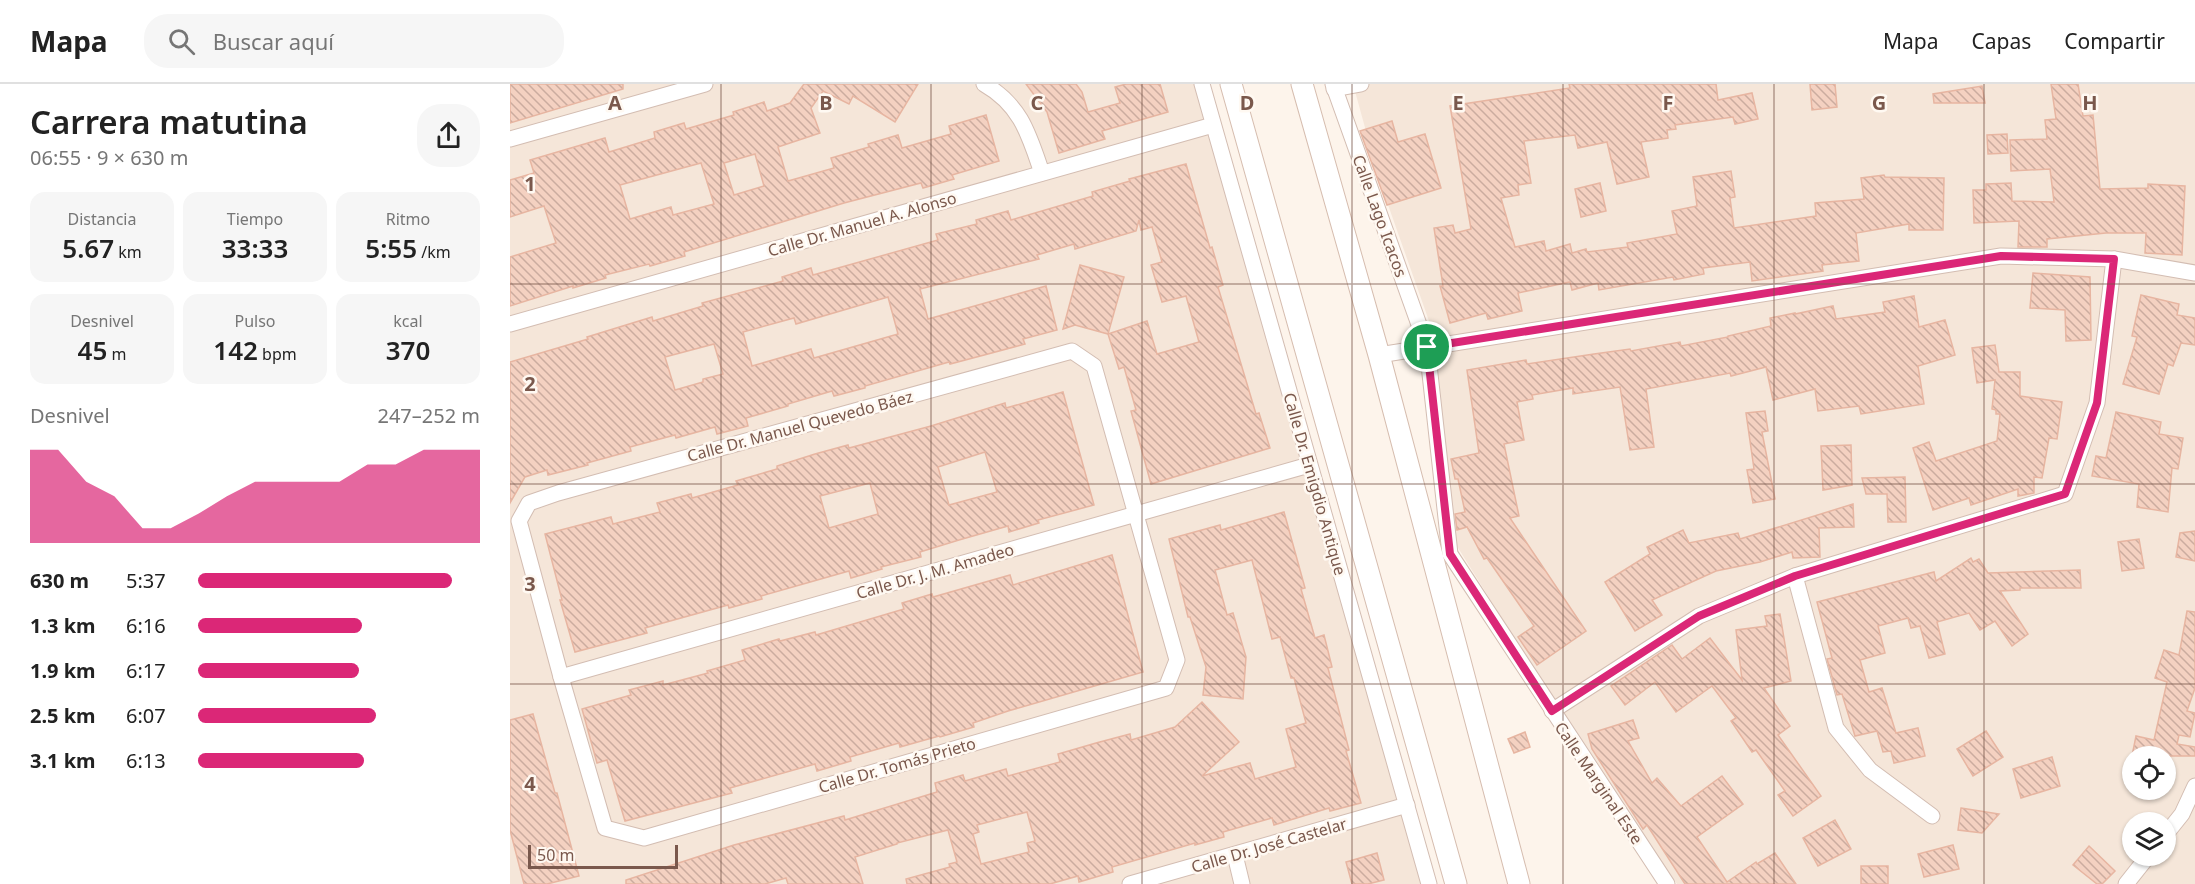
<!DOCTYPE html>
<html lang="es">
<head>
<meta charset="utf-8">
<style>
  body { margin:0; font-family:"Noto Sans",sans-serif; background:#f6f6f6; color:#222; height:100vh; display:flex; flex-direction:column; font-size:22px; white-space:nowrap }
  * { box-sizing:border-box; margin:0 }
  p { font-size:20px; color:#767676 }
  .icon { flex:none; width:33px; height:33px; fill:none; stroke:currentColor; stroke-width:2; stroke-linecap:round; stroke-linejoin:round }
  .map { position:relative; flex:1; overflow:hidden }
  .sheet { display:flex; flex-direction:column; background:#fff; width:510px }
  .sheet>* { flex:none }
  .tools { position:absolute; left:1612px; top:662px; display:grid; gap:12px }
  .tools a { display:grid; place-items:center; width:54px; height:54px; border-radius:50%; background:#fff; box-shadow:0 2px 4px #0004; font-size:30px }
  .scale { position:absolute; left:18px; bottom:15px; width:150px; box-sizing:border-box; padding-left:6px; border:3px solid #7a584c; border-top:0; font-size:16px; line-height:21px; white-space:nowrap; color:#7a584c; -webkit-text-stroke:4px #fff9f2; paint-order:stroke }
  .pin { position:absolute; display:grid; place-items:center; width:51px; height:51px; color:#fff; margin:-26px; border:3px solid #fff; border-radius:50%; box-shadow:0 2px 6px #0007 }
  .round { display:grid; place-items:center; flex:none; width:63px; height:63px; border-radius:24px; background:#f6f6f6 }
  .summary { display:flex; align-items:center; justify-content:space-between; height:102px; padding:0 30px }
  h1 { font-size:33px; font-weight:600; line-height:45px }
  .stats { display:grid; grid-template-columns:repeat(3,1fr); gap:9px; height:102px; padding:6px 30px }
  .stats div { display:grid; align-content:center; border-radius:15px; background:#f6f6f6; text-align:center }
  .stats b { font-size:26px; font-weight:600 }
  .stats small { font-size:16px; font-weight:400 }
  .stats p { font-size:16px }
  .chart { height:168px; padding:12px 30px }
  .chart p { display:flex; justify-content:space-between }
  .chart svg { width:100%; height:108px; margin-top:6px; fill:#db2777; opacity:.7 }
  ul { padding:0 30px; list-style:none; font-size:20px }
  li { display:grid; grid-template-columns:96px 72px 1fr; align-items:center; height:45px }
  li i { height:15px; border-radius:8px; background:#db2777 }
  header { display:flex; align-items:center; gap:36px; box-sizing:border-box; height:84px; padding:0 30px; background:#fff; border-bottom:2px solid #e0e0e0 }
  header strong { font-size:28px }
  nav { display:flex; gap:33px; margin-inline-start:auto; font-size:21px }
  .search { width:420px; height:54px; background:#f6f6f6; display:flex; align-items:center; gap:15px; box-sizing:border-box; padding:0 21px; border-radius:24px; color:#767676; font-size:22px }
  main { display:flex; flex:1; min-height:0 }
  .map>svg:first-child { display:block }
</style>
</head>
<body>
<header>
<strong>Mapa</strong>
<div class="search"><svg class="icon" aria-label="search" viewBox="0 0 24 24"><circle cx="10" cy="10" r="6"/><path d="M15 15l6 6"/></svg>Buscar aquí</div>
<nav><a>Mapa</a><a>Capas</a><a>Compartir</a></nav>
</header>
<main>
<section class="sheet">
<div class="summary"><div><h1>Carrera matutina</h1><p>06:55 · 9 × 630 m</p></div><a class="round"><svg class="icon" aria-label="share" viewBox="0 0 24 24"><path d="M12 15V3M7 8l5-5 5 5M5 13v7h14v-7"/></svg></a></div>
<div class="stats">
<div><p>Distancia</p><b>5.67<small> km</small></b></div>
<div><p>Tiempo</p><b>33:33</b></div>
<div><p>Ritmo</p><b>5:55<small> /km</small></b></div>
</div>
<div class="stats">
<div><p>Desnivel</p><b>45<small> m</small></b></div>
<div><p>Pulso</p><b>142<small> bpm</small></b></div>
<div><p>kcal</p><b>370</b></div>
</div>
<div class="chart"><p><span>Desnivel</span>247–252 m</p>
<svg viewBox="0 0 160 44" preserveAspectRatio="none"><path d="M0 44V6L10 6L20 19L30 25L40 38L50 38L60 32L70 25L80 19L90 19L100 19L110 19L120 12L130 12L140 6L150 6L160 6V44z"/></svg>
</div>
<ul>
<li><b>630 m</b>5:37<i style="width:90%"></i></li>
<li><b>1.3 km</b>6:16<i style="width:58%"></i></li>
<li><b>1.9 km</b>6:17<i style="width:57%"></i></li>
<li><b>2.5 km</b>6:07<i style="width:63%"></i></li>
<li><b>3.1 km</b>6:13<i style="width:59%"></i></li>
</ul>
</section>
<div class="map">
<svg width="1685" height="800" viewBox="0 0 1685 800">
  <defs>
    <pattern id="building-back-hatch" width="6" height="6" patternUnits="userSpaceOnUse" patternTransform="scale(1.5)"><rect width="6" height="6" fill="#f4d1c1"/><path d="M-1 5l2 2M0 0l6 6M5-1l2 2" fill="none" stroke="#cbac9f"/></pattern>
  </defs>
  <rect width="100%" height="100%" fill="#fdf4eb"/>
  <g fill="#f5e6d9" fill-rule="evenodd">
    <path d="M0,0h692l227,800h-919z"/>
    <path d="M843,0h842v800h-518l-94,-136 -128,-205 -20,-205 -55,-156zM1623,672h33v33h-33zM1623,738h33v33h-33z"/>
  </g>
  <g fill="url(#building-back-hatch)" stroke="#e7b5a1" stroke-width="1.5" fill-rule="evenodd">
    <path d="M0,0h113v5l-113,34z"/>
    <path d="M294,0h114l-23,38 -42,-26 -4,8 -26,-13 -12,17 9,25 -42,14 10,34 46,-13 -3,-10 38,-11 -1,-3 30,-9 4,13 49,-14 -2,-8 37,-11 13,46 -47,14 2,4 -31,9 -2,-5 -77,20 -160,49 1,4 -35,10 -1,-2 -44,11 1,3 -33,10v-2l-63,20v-49l46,-14 -12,-37 -34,11v-37l24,-7 -4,-13 75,-22 4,14 46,-14 -1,-6 30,-9 2,6 48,-14 -1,-3 31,-10 3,9 23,-8zM245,70l9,32 -30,9 -10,-32zM191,79l13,41 -41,11 -2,-8 -41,12 -10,-34z"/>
    <path d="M516,0h50l6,8 6,20 32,-9 -5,-16 11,-3h34l8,28 -66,19 3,8 -46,14 -12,-41z"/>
    <path d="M1059,0h147l2,16 34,-7 6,26 -23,5 -2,-7 -58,8 1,4 -9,1 1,8 -27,4 8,35 -32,7 -10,-42 -29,6 -3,-13 -51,6 7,42 -13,2 1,10 -18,3 14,49 29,-6 2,10 24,-7 2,9 14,-4 1,3 41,-5 -1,-4 50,-9 -5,-23 25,-5 -4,-29 38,-6 4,26 -5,1 4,30 82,-12 -1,-13 49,-4 -3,-21 23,-3 1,2 59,1 -1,52h-34v-6l-53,9 3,28 -37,4 1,6 -71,10 -2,-19 -47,6 1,6 -30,6 -1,-3 -74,13 -1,-7 -26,7 -2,-8 -52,11 4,18 -34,8 -2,-6 -36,10 -10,-37h3l-9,-58 19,-3 2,8 16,-4 -21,-123 120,-18z"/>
    <path d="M1300,0h25l2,23 -25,3z"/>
    <path d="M1541,0h27l5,32 10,-1 7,74 48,-1v-4l37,2 -3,69 -37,-2 1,-20h-40l-59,6v8h-29l1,-26 -45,2 -1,-33h13v-6l25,-1 1,18 42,1 -4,-33 -39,2 -1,-31 37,-1 -2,-19 11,-1z"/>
    <path d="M1472,2l3,17h-51l-1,-9z"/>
    <path d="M882,37l6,21 27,-8 16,54 -54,17 -27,-74z"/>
    <path d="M1497,50l1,19 -20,1 -1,-19z"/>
    <path d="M676,80l24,84 2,-1 11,38 -5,2 38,127 3,-1 11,35 -119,36 -20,-73 5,-1 -12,-43 -5,2 -11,-35 39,-13 10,33 42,-12 -13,-46 -24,6 -11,-37 11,-3 -10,-35 -11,3 -2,-10 -3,11 -61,18 -1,-5 -37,11 2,4 -119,30 8,30 118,-33 11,44 -34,9 2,5 -37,10 -38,10 -1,-2 -84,24v2l-31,8 -2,-5 -44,13v2l-42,12 2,8 -31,8 -2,-7 -39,11 -1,-3 -45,12 1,4 -44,12 1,2 -40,10 -1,-5 -22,7 -15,26v-141l78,-23 -1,-2 65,-20 1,4 50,-15 -1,-3 81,-22 -1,-4 29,-9 2,7 125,-35 -2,-6 41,-10 -1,-4 32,-9 3,9 82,-24 -1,-4 38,-11 -1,-2zM378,213l10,37 -84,24 -3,-9 -59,17 -9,-34 51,-14 2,6zM204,260l9,30 -20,5v3l-28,8 -10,-33z"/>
    <path d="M1090,99l6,28 -25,6 -6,-28z"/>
    <path d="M570,181l44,12 -16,57 -33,-9 -12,4z"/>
    <path d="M1523,189l57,4 1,63 -25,1 -1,-31 -35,-2z"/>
    <path d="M1631,211l38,9 -2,11 18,3v27l-14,-2 -8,23 -5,-2 -9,30 -36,-10 14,-47 -5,-1z"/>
    <path d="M1404,212l5,31 26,-7 10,35 -37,11 6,38 -63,10 -2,-8 -41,5 -3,-22 -42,11 -7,-33 -35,9 -1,-3 -84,16 8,58 -24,3 -10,-63 -47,7v-6l-41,7 1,4 -16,3 7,38 -20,4 15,72 -9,2 76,113 -49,34 -19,-28 16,-11 -47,-68 -3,1 -17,-32 -10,3 -2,-16 10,-2 -7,-33h-3l-4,-20 28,-6 -12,-83 59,-10 1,4 67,-10 36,-5 1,2 49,-9 1,4 47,-9v-1l43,-10 -1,-8 25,-5v1l38,-8 3,13 49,-7 -2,-10z"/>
    <path d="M1485,261l4,27h21v24l42,6 -5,37 -8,-1 -7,40 -8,-1v16l-16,3v-7l-47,16 -2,-7 -36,12 -20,-62 16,-6 7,19 61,-20 3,-27h-4v-4l-4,-1 3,-29 -18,3 -5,-35z"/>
    <path d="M553,308l31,113 -56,15 1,3 -30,9 -1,-6 -49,14 -39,12 1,5 -40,10 1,2 -31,9 -2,-7 -88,25 1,3 -33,9 -1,-3 -83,23 2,5 -72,19 -15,-52h2l-17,-66 66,-17 2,7 47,-12 -3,-9 34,-9 1,4 46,-13 -2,-4 41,-12v-3l38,-12 33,-9 1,3 82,-22 74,-23 1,5zM475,368l12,40 -48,13 -11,-38zM360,399l8,31 -49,14 -9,-32z"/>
    <path d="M1255,327l3,20 -6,1 13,67 -22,4 -6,-33 7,-1 -8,-56z"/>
    <path d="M1606,328l45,10 -2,12 24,4 -5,31 -6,-1 -4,44 -31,-5 2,-23 -47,-8 4,-20 10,2z"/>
    <path d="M1341,361l1,40 -29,5 -2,-44z"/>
    <path d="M1395,393l1,45h-18l-1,-28h-21l-4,-16z"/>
    <path d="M1343,420l1,23 -35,1 1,29 -27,1 -1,-6 -32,10 -44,9 -64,29 10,15 -27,16 -30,-49 45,-28 -3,-7 36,-17 6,13 49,-10 2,6z"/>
    <path d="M774,428l21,76 -4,1 14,49 9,-3 8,32 -4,1 21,82 -3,1 15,52 -31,8 -1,-3 -55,17 -2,-7 -49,14 1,5 -29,8v-2l-83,24 1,5 -34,10 -1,-6 -28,8h-143l-1,-5 44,-12 -1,-3 8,-2 -9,-32 -51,13v1l-42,13 8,27h-75l-2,-6 -21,6h-139v-4l108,-35 110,-29 1,4 92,-28 -2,-9 28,-8 2,6 41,-12 2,7 52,-14 -2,-8 38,-11 34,-9 1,6 44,-13 27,-25 37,40 -37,34 48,-13 5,16 41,-12 -10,-38 20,-6 -12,-45h-3l-11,-41 -8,2 -20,-79 -37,10 12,45 6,-2 13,44 -3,42 -40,-4 3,-28 -16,-50h-2l-19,-78 51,-14 1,5zM517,728l8,29 -8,2 2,9 -48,12 -8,-30 6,-2 -2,-7z"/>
    <path d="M1685,447v30l-19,-4 4,-24z"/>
    <path d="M1629,455l5,29 -22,3 -4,-29z"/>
    <path d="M602,471l31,117 -135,39 -35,12 1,4 -34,10 -1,-1 -39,11 -1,-4 -49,14 1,4 -34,10 -2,-7 -85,24 2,5 -107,28 -18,-61 -10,3 -15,-54 49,-14 -2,-5 34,-9v4l45,-12 -1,-2 38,-11 -3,-10 37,-11 1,2 35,-9 1,3 88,-26 -2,-6 30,-9 1,3 77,-22 3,10z"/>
    <path d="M1461,474l2,4 6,-3 9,14 92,-3 1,18h-61v2l-20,1 28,43 -16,12 -17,-25 -15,9 -11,-17 -32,9 8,32 -16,4 -9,-32 -9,2 -3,-10 -30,8 7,27 -25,7 9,32 13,-4 14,45 22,-5 7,28 -31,7 -3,-12 -8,1 -6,-21 -22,5 -13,-42 -5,1 -10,-36 5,-1 -15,-56 117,-30 2,9z"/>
    <path d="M1677,527l8,1v76l-8,23 8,2 -5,24 -11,-2 -2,9 18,3v9h-63l4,-20 18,4 13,-58 -12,-4 9,-28 15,5z"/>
    <path d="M1270,530l11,67 -27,7 26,38 -12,9 43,61 -28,20 -15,-21 7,-4 -29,-41 -4,2 -21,-31 5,-3 -24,-32 -36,26 -21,-30 -30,23 -14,-19 61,-41 10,14 28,-21 32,42 -6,-50 31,-4 -2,-10z"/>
    <path d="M23,630l22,79h2l22,83 -32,8h-23l-14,-54v-110z"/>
    <path d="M1123,636l6,18 -11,3 24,42 5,-5 24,28 41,-30 21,28 -46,33 30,45 29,-20 1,2 18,-11 21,31h-111l-38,-59 -4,4 -51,-80 -4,-15z"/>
    <path d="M1476,647l17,26 -30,19 -16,-27z"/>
    <path d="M1015,648l5,15 -16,6 -6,-14z"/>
    <path d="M1542,673l8,29 -39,12 -8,-29z"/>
    <path d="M1451,724l38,6 -17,19 -24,-3z"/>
    <path d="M1325,736l16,29 -33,17 -15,-28z"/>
    <path d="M1443,761l6,24 -35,8 -6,-23z"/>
    <path d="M1579,762l26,25 -13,13h-5l-24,-19z"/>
    <path d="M867,769l7,27 -16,4h-16l-6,-22z"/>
    <rect x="1351" y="782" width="27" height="18"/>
  </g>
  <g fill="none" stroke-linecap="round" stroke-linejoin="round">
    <g stroke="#d3bdb2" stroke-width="17">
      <g id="street">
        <path d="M474,0c37,21 45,51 58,89"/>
        <path d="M692,0l227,800"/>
        <path d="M823,0l94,263 23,207 217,330"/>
        <path d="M824,5l27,-5"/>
        <path d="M0,55l195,-55"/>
        <path d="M0,240l703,-199"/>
        <path d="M562,267l22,15 83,294 -11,28 -522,150 -39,-10 -44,-151 -42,-156 10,-18 29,-10z"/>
        <path d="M869,271l622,-99 113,3 81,14"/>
        <path d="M1285,492l41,152 34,42 62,46"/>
        <path d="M51,593l748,-212"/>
        <path d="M1042,627l147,-95 96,-40 270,-82 32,-91 17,-144"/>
        <path d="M1656,750l16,-20 13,-28"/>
        <path d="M725,771l7,29"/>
        <path d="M620,800l277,-79"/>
        <path d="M1616,800l23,-29"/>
      </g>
    </g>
    <g stroke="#d6bdaf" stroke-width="23">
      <g id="secondary">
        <path d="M721,0l225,800"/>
        <path d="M792,0l77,271 140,529"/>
      </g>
    </g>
    <use href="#street" stroke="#fff" stroke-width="15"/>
    <use href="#secondary" stroke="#fff" stroke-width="21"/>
  </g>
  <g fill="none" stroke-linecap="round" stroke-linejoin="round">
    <g stroke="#fff" stroke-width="12">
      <path id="route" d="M1491,172l113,3 -17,144 -32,91 -270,82 -96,40 -147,95 -102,-157 -23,-207z"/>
    </g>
    <use href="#route" stroke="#db2777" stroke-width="8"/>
  </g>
  <path fill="none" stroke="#7a584c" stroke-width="1.5" stroke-opacity="0.55" d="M211,0v800M421,0v800M632,0v800M842,0v800M1053,0v800M1264,0v800M1474,0v800M0,200h1685M0,400h1685M0,600h1685"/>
  <g text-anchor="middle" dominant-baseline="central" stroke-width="5" stroke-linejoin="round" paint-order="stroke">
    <g font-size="16" fill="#7a584c" stroke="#fff9f2">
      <text transform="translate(870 132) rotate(70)">Calle Lago Icacos</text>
      <text transform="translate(352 140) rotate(-16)">Calle Dr. Manuel A. Alonso</text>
      <text transform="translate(290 342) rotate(-15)">Calle Dr. Manuel Quevedo Báez</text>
      <text transform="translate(805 400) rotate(74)">Calle Dr. Emigdio Antique</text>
      <text transform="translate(425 487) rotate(-16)">Calle Dr. J. M. Amadeo</text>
      <text transform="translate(387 681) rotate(-16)">Calle Dr. Tomás Prieto</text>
      <text transform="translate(1089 699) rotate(56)">Calle Marginal Este</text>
      <text transform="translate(759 761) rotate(-16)">Calle Dr. José Castelar</text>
    </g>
  </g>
  <g font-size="20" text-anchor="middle" font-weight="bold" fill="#7a584c" stroke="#fff9f2" stroke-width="5" stroke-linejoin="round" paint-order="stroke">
    <text x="105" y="26">A</text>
    <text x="316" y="26">B</text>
    <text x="527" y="26">C</text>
    <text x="737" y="26">D</text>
    <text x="948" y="26">E</text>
    <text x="1158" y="26">F</text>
    <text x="1369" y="26">G</text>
    <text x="1580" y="26">H</text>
    <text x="20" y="107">1</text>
    <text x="20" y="307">2</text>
    <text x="20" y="507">3</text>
    <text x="20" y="707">4</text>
  </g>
</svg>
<div class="tools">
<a><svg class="icon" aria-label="locate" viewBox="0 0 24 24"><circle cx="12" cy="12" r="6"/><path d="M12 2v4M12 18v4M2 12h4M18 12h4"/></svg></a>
<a><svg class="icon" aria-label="layers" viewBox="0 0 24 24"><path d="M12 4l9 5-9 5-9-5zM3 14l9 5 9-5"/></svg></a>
</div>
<div class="scale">50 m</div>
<div class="pin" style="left:917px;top:263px;background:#1e9e55"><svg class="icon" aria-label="arrive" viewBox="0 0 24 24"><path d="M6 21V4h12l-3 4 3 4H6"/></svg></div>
</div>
</main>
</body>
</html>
